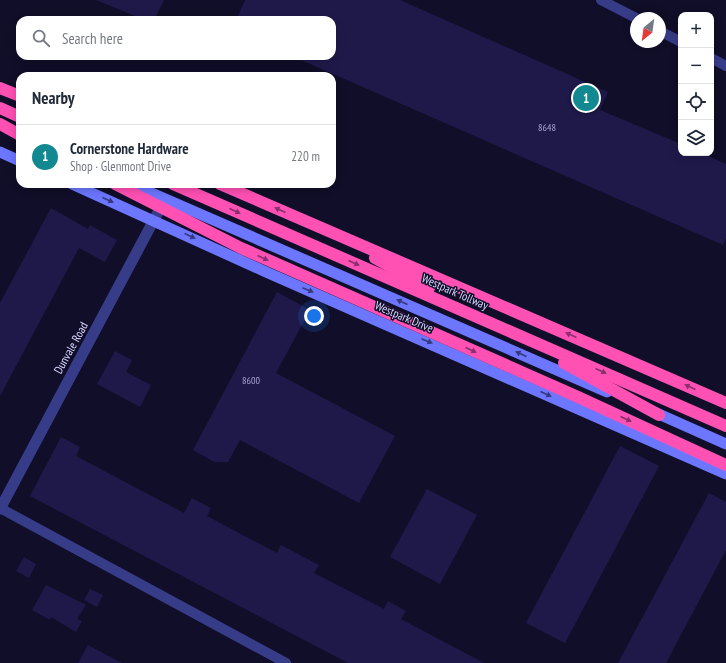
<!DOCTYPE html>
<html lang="en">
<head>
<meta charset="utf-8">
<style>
	:root { --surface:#fff; --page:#f2f2f3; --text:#1f2937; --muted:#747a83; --line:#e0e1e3; --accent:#128991 }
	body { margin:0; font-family:"PT Sans Narrow",sans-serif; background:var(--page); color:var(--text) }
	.controls { position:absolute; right:12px; top:12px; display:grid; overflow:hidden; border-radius:8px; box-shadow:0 2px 10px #0003 }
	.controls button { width:36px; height:36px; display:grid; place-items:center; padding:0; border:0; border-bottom:1px solid var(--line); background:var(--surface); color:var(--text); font:20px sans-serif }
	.compass { position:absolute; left:630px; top:12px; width:36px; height:36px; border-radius:50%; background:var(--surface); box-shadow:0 2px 10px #0003; rotate:209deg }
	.you { position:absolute; left:314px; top:316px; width:14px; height:14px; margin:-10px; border:3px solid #fff; border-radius:50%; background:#1a73e8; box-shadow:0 0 0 6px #1a73e833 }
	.badge { display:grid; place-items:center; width:26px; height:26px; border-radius:50%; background:var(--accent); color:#fff; font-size:13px; font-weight:700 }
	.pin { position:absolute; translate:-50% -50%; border:2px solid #fff; box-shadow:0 1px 4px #0006 }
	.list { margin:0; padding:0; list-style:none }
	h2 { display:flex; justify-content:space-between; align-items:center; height:52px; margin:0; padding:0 16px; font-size:17px }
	h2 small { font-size:13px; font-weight:400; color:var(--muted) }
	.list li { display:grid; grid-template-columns:26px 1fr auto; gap:12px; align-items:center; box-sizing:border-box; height:64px; padding:0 16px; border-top:1px solid var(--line) }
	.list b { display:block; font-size:15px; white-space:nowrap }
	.list p { margin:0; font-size:13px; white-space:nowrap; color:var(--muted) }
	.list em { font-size:13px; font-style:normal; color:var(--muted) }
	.icon { flex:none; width:22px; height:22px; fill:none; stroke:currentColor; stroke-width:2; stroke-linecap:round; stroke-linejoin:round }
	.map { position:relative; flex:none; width:726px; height:663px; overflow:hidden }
	.search { position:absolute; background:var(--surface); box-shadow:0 2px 10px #0003; left:16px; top:16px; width:320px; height:44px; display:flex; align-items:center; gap:10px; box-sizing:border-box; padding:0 14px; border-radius:12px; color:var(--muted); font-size:15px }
	.panel { position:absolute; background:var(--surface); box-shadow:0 2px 10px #0003; left:16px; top:72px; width:320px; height:116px; border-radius:12px }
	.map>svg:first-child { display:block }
	.building { fill:#1f194a }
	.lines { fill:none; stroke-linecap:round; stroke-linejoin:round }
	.minor { stroke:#373c89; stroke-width:10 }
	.tertiary { stroke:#373c89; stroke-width:11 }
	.secondary { stroke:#6c76ff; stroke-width:11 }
	.motorway { stroke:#ff50b4; stroke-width:12 }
	.oneway { fill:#35387e }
	.oneway2 { fill:#882f6e }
	.labels { text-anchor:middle; stroke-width:3; stroke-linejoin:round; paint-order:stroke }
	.number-label { font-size:10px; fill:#a8a6d2 }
	.street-label { font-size:12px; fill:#d6d5ff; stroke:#100e28 }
</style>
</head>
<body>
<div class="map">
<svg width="726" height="663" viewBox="0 0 726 663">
	<rect width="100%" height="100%" fill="#100e28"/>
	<!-- building -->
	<g class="building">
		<polygon points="96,0 164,0 154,20 145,20"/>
		<polygon points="245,0 400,0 608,92 600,110 681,144 681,153 701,153 726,164 726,238 723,245 292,56 332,56 332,20 236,20"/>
		<polygon points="51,208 88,229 90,225 117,240 105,262 79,248 0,396 0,303"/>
		<polygon points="277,292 310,310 276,373 395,436 359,503 240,440 228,462 214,462 193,450"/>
		<polygon points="115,351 132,360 126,372 151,385 140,407 97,384"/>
		<polygon points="61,437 80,447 76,456 184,513 192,498 211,508 207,516 277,553 281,545 319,565 314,573 384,609 388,601 406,611 401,619 484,663 348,663 30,496"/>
		<polygon points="620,446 659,466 565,643 526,623"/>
		<polygon points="427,489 477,515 440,584 390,557"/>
		<polygon points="709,493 726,502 726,550 666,663 618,663"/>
		<polygon points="24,557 36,564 29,578 16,571"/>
		<polygon points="46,585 86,605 77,619 82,621 76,632 51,617 50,620 32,610"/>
		<polygon points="90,589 103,595 97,607 84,600"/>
		<polygon points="88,645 122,663 78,663"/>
	</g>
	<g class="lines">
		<!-- minor -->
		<g class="minor">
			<polyline points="601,0 636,18"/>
			<polyline points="660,31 681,42"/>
			<polyline points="711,58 726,66"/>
			<polyline points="0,508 286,663"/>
		</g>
		<!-- tertiary -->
		<polyline class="tertiary" points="0,509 164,201"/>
		<!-- secondary -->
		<g class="secondary">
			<polyline points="0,152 20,161"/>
			<polyline points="72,184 266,272 726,474"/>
			<polyline points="131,184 607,392"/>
			<polyline points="652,411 726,444"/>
		</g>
		<!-- motorway -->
		<g class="motorway">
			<polyline points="0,88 20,96"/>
			<polyline points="0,108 20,117"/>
			<polyline points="0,124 20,135"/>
			<polyline points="115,184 241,248 578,397 726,465"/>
			<polyline points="173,184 726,426"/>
			<polyline points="220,184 726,403"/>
			<polyline points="375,258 429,288"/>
			<polyline points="564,363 659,415"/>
		</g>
	</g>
	<!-- one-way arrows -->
	<defs><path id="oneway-solid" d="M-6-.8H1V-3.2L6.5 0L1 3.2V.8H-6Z"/></defs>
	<g class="oneway">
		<use href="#oneway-solid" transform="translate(108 200) rotate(24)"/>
		<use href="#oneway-solid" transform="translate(190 236) rotate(25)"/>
		<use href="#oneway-solid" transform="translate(308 290) rotate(23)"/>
		<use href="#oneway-solid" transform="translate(402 302) rotate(-156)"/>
		<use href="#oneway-solid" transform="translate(427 341) rotate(23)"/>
		<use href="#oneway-solid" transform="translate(521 354) rotate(-156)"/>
		<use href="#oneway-solid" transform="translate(546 394) rotate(24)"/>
	</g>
	<g class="oneway2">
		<use href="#oneway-solid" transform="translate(280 210) rotate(-156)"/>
		<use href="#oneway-solid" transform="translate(235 211) rotate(24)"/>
		<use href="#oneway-solid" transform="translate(263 258) rotate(24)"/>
		<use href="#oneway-solid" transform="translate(354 263) rotate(24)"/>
		<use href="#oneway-solid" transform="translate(571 335) rotate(-156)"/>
		<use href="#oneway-solid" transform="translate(471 350) rotate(24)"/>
		<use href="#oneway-solid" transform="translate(601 371) rotate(24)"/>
		<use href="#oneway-solid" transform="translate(690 387) rotate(-156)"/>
		<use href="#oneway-solid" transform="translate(626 419) rotate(24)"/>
	</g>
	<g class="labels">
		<!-- number labels -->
		<g class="number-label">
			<text x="547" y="131">8648</text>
			<text x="251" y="384">8600</text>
		</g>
		<!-- street labels -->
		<g class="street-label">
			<text transform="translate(455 292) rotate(24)" y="4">Westpark Tollway</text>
			<text transform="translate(404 317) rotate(23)" y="4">Westpark Drive</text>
			<text transform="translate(71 348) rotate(-61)" y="4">Dunvale Road</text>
		</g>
	</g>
</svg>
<div class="controls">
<button>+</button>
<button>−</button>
<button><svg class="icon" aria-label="locate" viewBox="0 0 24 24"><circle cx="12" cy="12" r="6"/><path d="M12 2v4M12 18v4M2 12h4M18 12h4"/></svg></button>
<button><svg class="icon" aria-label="layers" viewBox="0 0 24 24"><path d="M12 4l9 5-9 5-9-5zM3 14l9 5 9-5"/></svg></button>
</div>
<svg class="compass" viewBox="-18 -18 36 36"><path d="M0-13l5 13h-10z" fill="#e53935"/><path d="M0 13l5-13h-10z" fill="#747a83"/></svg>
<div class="you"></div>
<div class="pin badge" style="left:586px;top:98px">1</div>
<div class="search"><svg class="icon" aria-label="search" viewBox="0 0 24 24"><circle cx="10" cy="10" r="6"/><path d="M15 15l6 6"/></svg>Search here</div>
<section class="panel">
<h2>Nearby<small></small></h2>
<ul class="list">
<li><span class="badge">1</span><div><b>Cornerstone Hardware</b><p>Shop · Glenmont Drive</p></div><em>220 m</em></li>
</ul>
</section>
</div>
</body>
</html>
